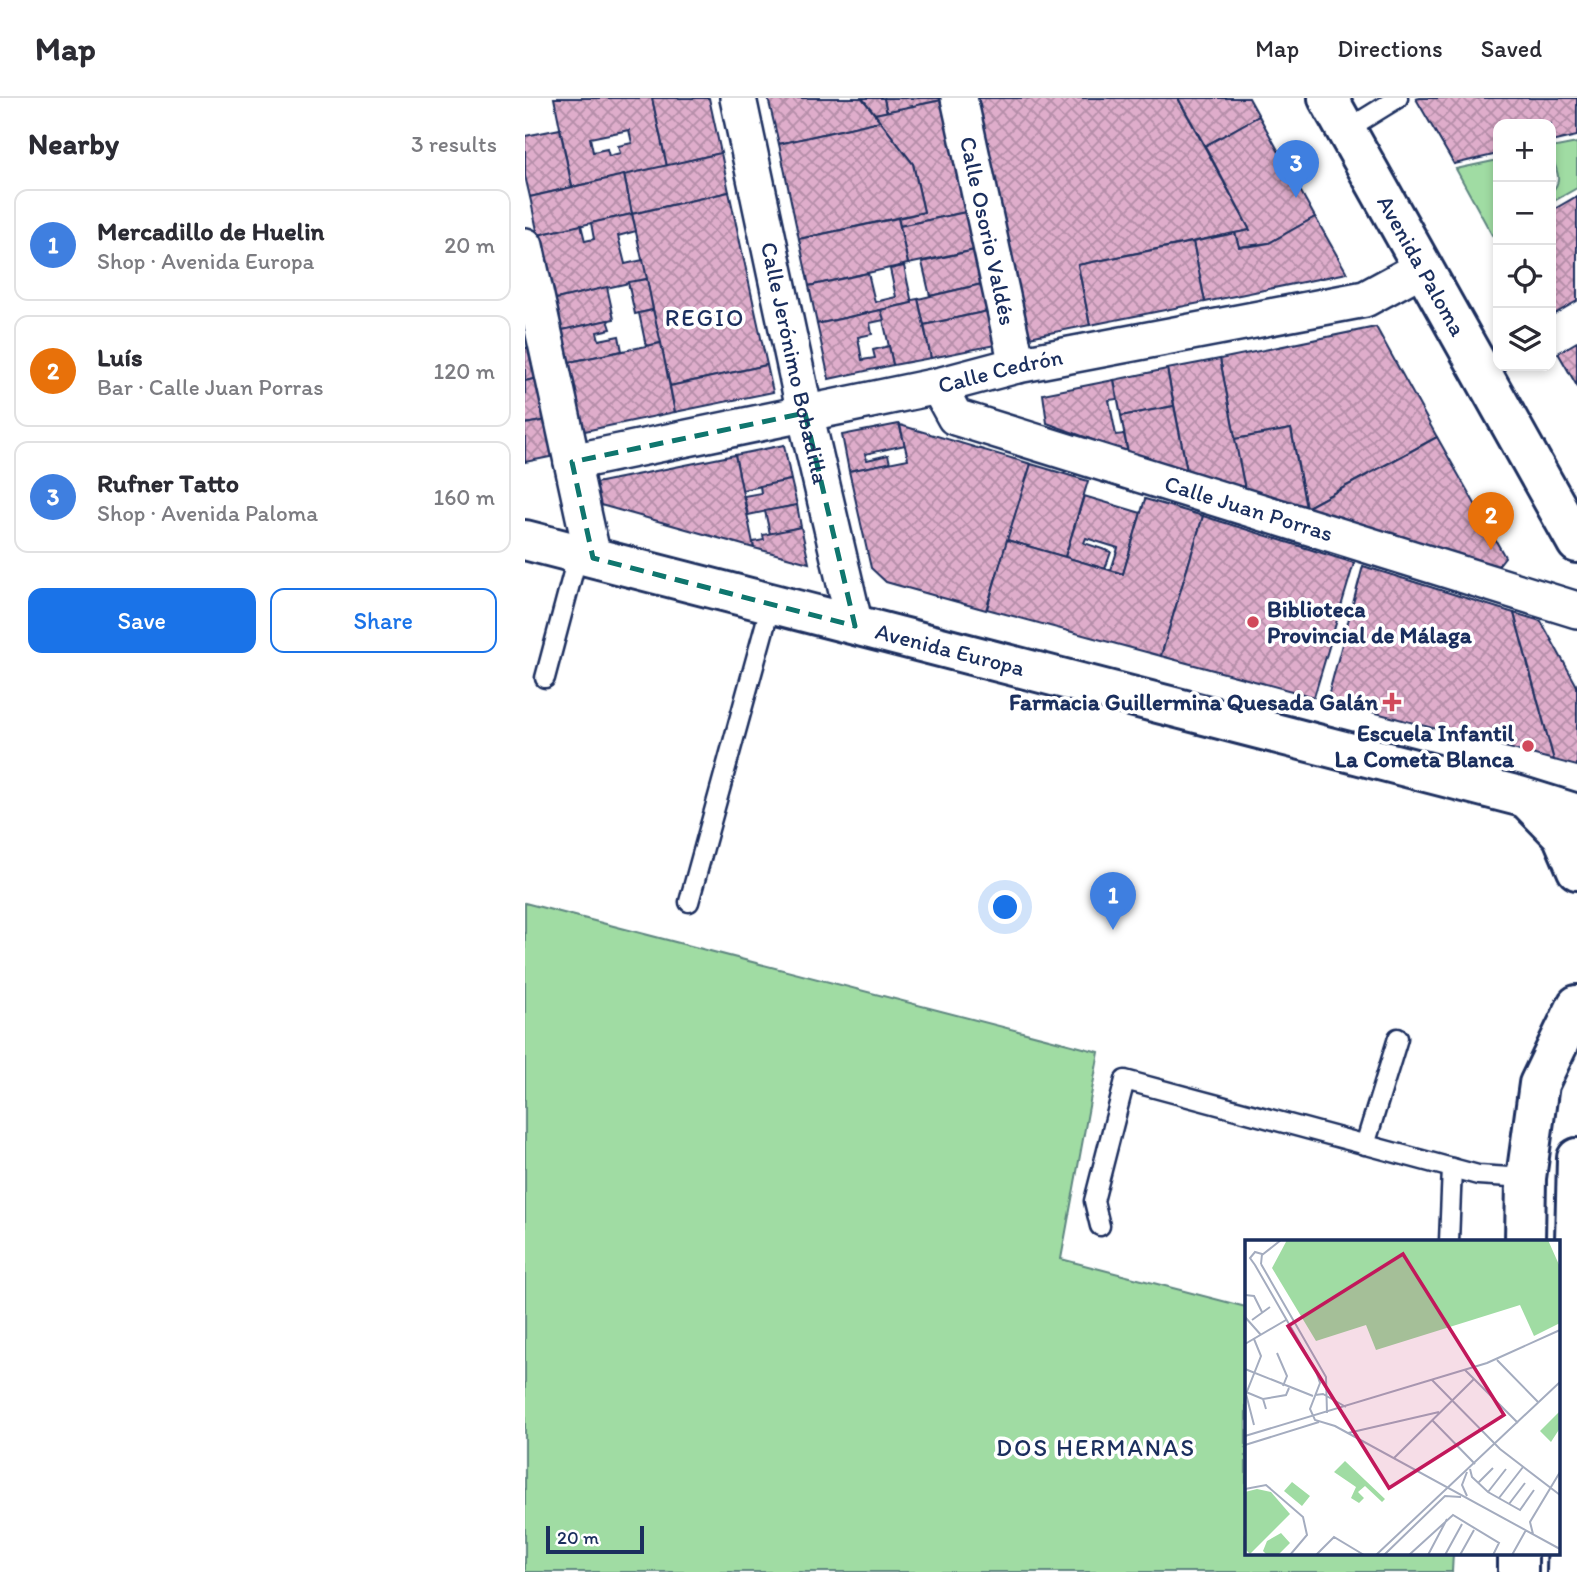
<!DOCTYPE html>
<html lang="en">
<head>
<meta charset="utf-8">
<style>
	:root { --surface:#fff; --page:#f2f2f3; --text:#2b2b33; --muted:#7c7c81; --line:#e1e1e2; --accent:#1a73e8 }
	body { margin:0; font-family:Itim,sans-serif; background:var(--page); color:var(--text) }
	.controls { position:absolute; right:21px; top:21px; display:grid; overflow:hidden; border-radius:14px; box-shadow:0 4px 10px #0003 }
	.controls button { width:63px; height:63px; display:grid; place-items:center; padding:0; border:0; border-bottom:2px solid var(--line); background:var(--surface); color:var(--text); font:35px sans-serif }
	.scale { position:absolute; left:21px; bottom:18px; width:98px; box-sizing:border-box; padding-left:7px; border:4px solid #1b2f5e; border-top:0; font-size:19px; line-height:24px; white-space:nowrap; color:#1b2f5e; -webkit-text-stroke:5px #fff; paint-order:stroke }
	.you { position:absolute; left:481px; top:810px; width:24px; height:24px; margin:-18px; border:5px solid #fff; border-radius:50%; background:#1a73e8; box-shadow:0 0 0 10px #1a73e833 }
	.badge { display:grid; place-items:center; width:46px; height:46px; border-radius:50%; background:var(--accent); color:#fff; font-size:23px; font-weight:700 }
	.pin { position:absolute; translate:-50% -58px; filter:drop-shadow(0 2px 4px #0008) }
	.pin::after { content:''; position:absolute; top:37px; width:24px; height:21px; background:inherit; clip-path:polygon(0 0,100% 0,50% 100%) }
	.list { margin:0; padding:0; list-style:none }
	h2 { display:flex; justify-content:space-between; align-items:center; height:91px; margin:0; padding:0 28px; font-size:30px }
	h2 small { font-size:23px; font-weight:400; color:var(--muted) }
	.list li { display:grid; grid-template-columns:46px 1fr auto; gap:21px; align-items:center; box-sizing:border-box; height:112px; margin:0 14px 14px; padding:0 14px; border:2px solid var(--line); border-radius:14px }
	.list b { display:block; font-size:26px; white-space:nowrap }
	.list p { margin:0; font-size:23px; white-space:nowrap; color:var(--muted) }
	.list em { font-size:23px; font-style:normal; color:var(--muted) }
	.actions { display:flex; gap:14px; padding:21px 28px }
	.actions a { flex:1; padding:16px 0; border:2px solid var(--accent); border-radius:14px; text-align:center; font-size:24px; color:var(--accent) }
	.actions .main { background:var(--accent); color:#fff }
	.icon { flex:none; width:38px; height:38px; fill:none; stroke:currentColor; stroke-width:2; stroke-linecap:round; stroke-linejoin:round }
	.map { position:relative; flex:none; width:1052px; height:1474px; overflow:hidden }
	header { display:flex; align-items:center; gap:42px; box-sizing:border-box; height:98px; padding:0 35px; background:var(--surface); border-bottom:2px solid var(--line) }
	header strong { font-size:33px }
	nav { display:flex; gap:38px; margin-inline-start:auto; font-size:24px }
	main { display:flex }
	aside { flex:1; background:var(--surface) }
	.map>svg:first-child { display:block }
	.green { fill:#a0dca3; stroke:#5e8680; stroke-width:2 }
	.building { fill:url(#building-cross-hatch); stroke:#1b2f5e; stroke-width:2; fill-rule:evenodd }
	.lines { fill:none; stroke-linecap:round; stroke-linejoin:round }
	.service-casing { stroke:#1b2f5e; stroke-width:23 }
	.minor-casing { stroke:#1b2f5e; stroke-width:40 }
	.secondary-casing { stroke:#1b2f5e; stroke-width:44 }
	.service { stroke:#fff; stroke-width:18 }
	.minor { stroke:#fff; stroke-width:35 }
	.secondary { stroke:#fff; stroke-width:38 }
	.marked { fill:none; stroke:#0f766e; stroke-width:5; stroke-dasharray:14 9; stroke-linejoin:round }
	.poi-dot { fill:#d1495b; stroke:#fff; stroke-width:2.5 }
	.labels { text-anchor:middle; stroke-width:7; stroke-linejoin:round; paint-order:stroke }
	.street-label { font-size:23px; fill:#1b2f5e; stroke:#fff }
	.poi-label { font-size:23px; font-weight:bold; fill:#1b2f5e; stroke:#fff; text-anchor:end }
	.neighbourhood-label { font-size:24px; letter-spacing:2px; fill:#1b2f5e; stroke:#fff }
	.inset-road { fill:none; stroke:#a4acbf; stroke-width:2 }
	.view { fill:#c2185b; fill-opacity:0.15; stroke:#c2185b; stroke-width:3.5 }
	.inset-edge { fill:none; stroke:#1b2f5e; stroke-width:3.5 }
</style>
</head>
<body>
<header>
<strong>Map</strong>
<nav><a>Map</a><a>Directions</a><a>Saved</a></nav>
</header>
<main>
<aside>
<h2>Nearby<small>3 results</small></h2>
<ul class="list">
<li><span class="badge" style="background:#3f7fe0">1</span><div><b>Mercadillo de Huelin</b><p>Shop · Avenida Europa</p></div><em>20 m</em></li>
<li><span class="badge" style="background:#e8710a">2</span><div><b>Luís</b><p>Bar · Calle Juan Porras</p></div><em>120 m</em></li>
<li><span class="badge" style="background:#3f7fe0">3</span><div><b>Rufner Tatto</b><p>Shop · Avenida Paloma</p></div><em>160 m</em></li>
</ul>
<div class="actions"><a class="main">Save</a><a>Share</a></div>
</aside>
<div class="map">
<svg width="1052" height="1474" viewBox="0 0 1052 1474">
	<defs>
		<pattern id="building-cross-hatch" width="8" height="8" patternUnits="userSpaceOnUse" patternTransform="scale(1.75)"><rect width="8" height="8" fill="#dfadcb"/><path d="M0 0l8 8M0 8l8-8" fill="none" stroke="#b48da8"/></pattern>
	</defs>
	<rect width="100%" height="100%" fill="#fff"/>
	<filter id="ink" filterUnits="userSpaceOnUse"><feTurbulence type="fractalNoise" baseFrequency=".0143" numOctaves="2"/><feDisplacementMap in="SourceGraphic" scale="14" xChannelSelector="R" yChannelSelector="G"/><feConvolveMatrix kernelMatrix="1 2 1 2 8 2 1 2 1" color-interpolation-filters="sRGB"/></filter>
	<g filter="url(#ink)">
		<!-- green -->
		<g class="green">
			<path d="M 1052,45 L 1052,90 L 1029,103 L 1026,94 C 1042,80 1026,67 1026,50 Z"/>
			<polygon points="973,62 973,134 967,137 931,71"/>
			<polygon points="0,805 574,954 536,1161 721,1209 721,1455 928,1455 927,1474 0,1474"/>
		</g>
		<!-- building -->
		<g class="building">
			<path d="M 29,0 L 127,0 L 142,68 L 47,89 ZM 104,32 L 107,45 L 93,48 L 95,55 L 84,58 L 82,51 L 68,54 L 65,40 Z"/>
			<polygon points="127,0 184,0 196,55 142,68"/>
			<polygon points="243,0 337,0 355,23 254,46"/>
			<polygon points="337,0 359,0 362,14 350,16"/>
			<polygon points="359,0 416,0 417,2 362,14"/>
			<polygon points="452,0 653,0 725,132 553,167 565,227 504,239"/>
			<polygon points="653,0 724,0 734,18 680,48"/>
			<polygon points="895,0 1052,0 1052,38 1026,44 1026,26 973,26 973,56 929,66 891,1"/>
			<polygon points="417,2 441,114 375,128 373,120 399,114 388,66 350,16"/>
			<polygon points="734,18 790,119 744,145 714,149 710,135 725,132 680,48"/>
			<polygon points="355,23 388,66 399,114 274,141 254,46"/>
			<polygon points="35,31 47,89 5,99 0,78 0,38"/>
			<polygon points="196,55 204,94 107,116 99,77"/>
			<polygon points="99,77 107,116 13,137 5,99"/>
			<polygon points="204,94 242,267 145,288 107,116"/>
			<polygon points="1052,98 1052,203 1026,218 1026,113"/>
			<polygon points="441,114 450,152 383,166 375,128"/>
			<polygon points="107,116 111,133 93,138 100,166 118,162 122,181 27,202 13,137 56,127 60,143 69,141 66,125"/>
			<polygon points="790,119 822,175 680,204 668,144 710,135 714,149 727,148 744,145"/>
			<polygon points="373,120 383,166 284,188 274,141"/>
			<polygon points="668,144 680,204 565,227 553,167"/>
			<polygon points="450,152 457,186 405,198 397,164"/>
			<polygon points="379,168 387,205 292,226 284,188 343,175 350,204 371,199 365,171"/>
			<polygon points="122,181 128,212 110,216 103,184"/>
			<polygon points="457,186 463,213 399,227 393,201"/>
			<polygon points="82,189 89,221 33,233 27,202"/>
			<polygon points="393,201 406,260 368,267 356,212 387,205 387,202"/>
			<polygon points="128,212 136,245 121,248 114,215"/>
			<polygon points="356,212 359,222 345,225 347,236 333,239 337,262 350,260 348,252 364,248 368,267 304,281 292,226"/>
			<polygon points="463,213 470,247 406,260 399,227"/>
			<polygon points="83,222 86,231 72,234 74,242 94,238 97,253 40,265 33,233"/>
			<polygon points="851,229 912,339 781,410 766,331 710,341 695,261"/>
			<polygon points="1052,244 1052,288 1033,255"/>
			<polygon points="136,245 150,314 55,334 40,265"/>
			<polygon points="6,249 13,280 0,283 0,250"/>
			<polygon points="695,261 720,391 662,373 642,271"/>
			<polygon points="242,267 248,294 150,314 145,288"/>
			<polygon points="642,271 649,308 596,318 589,282"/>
			<polygon points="13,280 22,322 0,326 0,283"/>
			<polygon points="589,282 592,301 584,302 591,337 599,336 603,355 522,325 518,296"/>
			<polygon points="649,308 662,373 603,355 596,318"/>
			<polygon points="22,322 30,358 0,364 0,326"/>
			<polygon points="374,326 380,347 340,356 342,362 363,357 365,365 324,373 317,337"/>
			<polygon points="375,327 506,366 461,512 361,484 346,470 324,373 383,361"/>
			<polygon points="766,331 781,410 720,391 710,341"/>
			<polygon points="912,339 980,459 972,469 781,410"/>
			<polygon points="259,347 266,382 217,392 210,357"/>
			<polygon points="210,357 229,450 65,404 68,386 71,385"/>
			<polygon points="506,366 563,383 540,459 482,442"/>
			<polygon points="266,382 272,407 223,417 219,398 236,395 235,388"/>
			<polygon points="559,398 616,415 598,476 586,472 593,450 561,440 559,445 586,454 580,471 540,459"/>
			<polygon points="620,401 678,418 636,558 462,511 482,442 598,476"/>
			<polygon points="272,407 276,429 245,436 240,413"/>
			<polygon points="678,418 829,465 789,599 636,558"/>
			<polygon points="276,429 284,465 229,450 228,444 239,442 238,437"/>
			<polygon points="838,468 989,515 1029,662 802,602"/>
			<polygon points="989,515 1016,523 1052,588 1052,668 1029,662"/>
		</g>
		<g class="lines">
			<defs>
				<g id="service">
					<polyline points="821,32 873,0"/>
					<polyline points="20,580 53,456"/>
					<polyline points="164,804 246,506"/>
					<polyline points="840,1047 873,940"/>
					<polyline points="575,1128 569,1103 600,982 953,1077 1001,1080"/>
					<polyline points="924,1143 927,1070"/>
				</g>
				<g id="minor">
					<path id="s1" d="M 213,0 L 280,315 L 330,528"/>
					<path id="s2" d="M 434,0 L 492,267"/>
					<polyline points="0,148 68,460"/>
					<path id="s3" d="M 413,288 L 430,319 L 1052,512"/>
					<path id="s4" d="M 47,364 L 413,288 L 492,267 L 840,201 L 897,170"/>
				</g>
				<g id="secondary">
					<path id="s5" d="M 803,0 L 1052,445"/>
					<path id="s6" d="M 0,442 L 994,698 L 1052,716"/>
					<polyline points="1002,701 1037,737 1052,772"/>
					<polyline points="1000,1143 1001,1080 1014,986 1052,907"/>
					<polyline points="993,1474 993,1455"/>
					<polyline points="1042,1474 1052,1060"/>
				</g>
			</defs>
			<!-- service casing -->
			<use href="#service" class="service-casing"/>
			<!-- minor casing -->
			<use href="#minor" class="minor-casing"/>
			<!-- secondary casing -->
			<use href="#secondary" class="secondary-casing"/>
			<!-- service -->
			<use href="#service" class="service"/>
			<!-- minor -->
			<use href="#minor" class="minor"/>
			<!-- secondary -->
			<use href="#secondary" class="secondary"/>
		</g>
	</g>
	<!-- marked area -->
	<path class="marked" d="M 280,315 L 330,528 L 68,460 L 47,364 Z"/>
	<!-- markers -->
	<g class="poi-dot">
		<circle cx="728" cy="524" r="7"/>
		<path d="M863.5 593.5h7v7h7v7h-7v7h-7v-7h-7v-7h7z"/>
		<circle cx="1003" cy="648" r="7"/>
	</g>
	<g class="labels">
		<!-- street labels -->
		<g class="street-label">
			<text dy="8" stroke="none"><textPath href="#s2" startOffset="136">Calle Osorio Valdés</textPath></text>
			<text dy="8" stroke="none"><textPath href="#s5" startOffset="192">Avenida Paloma</textPath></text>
			<text dy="8" stroke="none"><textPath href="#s1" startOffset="271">Calle Jerónimo Bobadilla</textPath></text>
			<text dy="8" stroke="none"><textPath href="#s4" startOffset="438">Calle Cedrón</textPath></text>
			<text dy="8" stroke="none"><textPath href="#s3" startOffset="343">Calle Juan Porras</textPath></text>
			<text dy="8" stroke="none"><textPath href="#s6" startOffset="439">Avenida Europa</textPath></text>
		</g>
		<!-- poi labels -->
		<g class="poi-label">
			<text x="742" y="519" text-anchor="start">Biblioteca<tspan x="742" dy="26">Provincial de Málaga</tspan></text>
			<text x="853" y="612">Farmacia Guillermina Quesada Galán</text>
			<text x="989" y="643">Escuela Infantil<tspan x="989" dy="26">La Cometa Blanca</tspan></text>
		</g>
		<!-- neighbourhood labels -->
		<g class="neighbourhood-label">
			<text x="180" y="228">REGIO</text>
			<text x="571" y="1358">DOS HERMANAS</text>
		</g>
	</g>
	<!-- overview -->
	<g transform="translate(720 1142)">
		<rect width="315" height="315" fill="#fff"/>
		<path d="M 42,0 L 303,0 L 315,27 L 315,83 L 289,96 L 275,65 L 131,110 L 121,85 L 71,101 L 27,28 ZM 315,171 L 315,188 L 306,202 L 295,191 ZM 100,221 L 140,259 L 137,262 L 120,246 L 113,252 L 119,258 L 114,263 L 106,258 L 111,247 L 89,232 ZM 47,242 L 65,256 L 57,266 L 39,251 ZM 36,293 L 45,303 L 33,315 L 22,315 L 18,311 L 22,301 Z" fill="#a0dca3"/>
		<path d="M 12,249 L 26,252 L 45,274 L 5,314 L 0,309 L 0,252 Z" fill="#a0dca3"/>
		<path class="inset-road" d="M 17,15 L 36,0M 16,24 L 81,137 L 82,173M 10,25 L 71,131 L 75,143 L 65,169 L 70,180 L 90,186 L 315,309M 10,25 L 5,18 L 10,12 L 17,14 L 16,24M 0,55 L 9,56 L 17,72M 0,77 L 16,95M 7,80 L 25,67M 9,99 L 16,116 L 1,154 L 9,185M 0,104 L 41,80M 32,113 L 42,136 L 38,146M 252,120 L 294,163M 0,129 L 68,156M 220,130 L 273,183M 187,140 L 255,209 L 315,255M 1,152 L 18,159 L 21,169M 70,155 L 78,154 L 101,167M 18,159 L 41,155 L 44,148M 187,180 L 230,224M 103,193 L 194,172M 0,196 L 242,123 L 315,90M 0,205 L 74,182M 149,218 L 229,139M 225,229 L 227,237 L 243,252 L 275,270 L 289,250M 222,232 L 217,245 L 222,256M 233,243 L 248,228M 0,249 L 21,245 L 58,277 L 62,295 L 45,315M 243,252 L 261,229M 254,258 L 278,227M 264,264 L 280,243M 288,294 L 285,282 L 315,232M 71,315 L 89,297 L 119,315M 131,315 L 315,142M 139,315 L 200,256 L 216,257M 164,315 L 208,275 L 254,303 L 248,315M 183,315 L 202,279M 200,315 L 217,284M 215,315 L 229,290M 267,315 L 281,290"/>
		<path class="view" d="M 158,14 L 259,175 L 144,248 L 43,86 Z"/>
		<rect width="315" height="315" class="inset-edge"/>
	</g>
</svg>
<div class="controls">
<button>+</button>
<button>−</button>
<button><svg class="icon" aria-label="locate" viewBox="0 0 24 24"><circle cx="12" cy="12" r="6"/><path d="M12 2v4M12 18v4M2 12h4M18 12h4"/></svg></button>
<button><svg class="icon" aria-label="layers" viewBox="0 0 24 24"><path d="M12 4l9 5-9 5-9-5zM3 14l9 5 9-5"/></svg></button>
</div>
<div class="scale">20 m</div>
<div class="you"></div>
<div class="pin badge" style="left:588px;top:832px;background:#3f7fe0">1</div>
<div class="pin badge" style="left:966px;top:452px;background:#e8710a">2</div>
<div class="pin badge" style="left:771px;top:100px;background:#3f7fe0">3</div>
</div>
</main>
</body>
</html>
